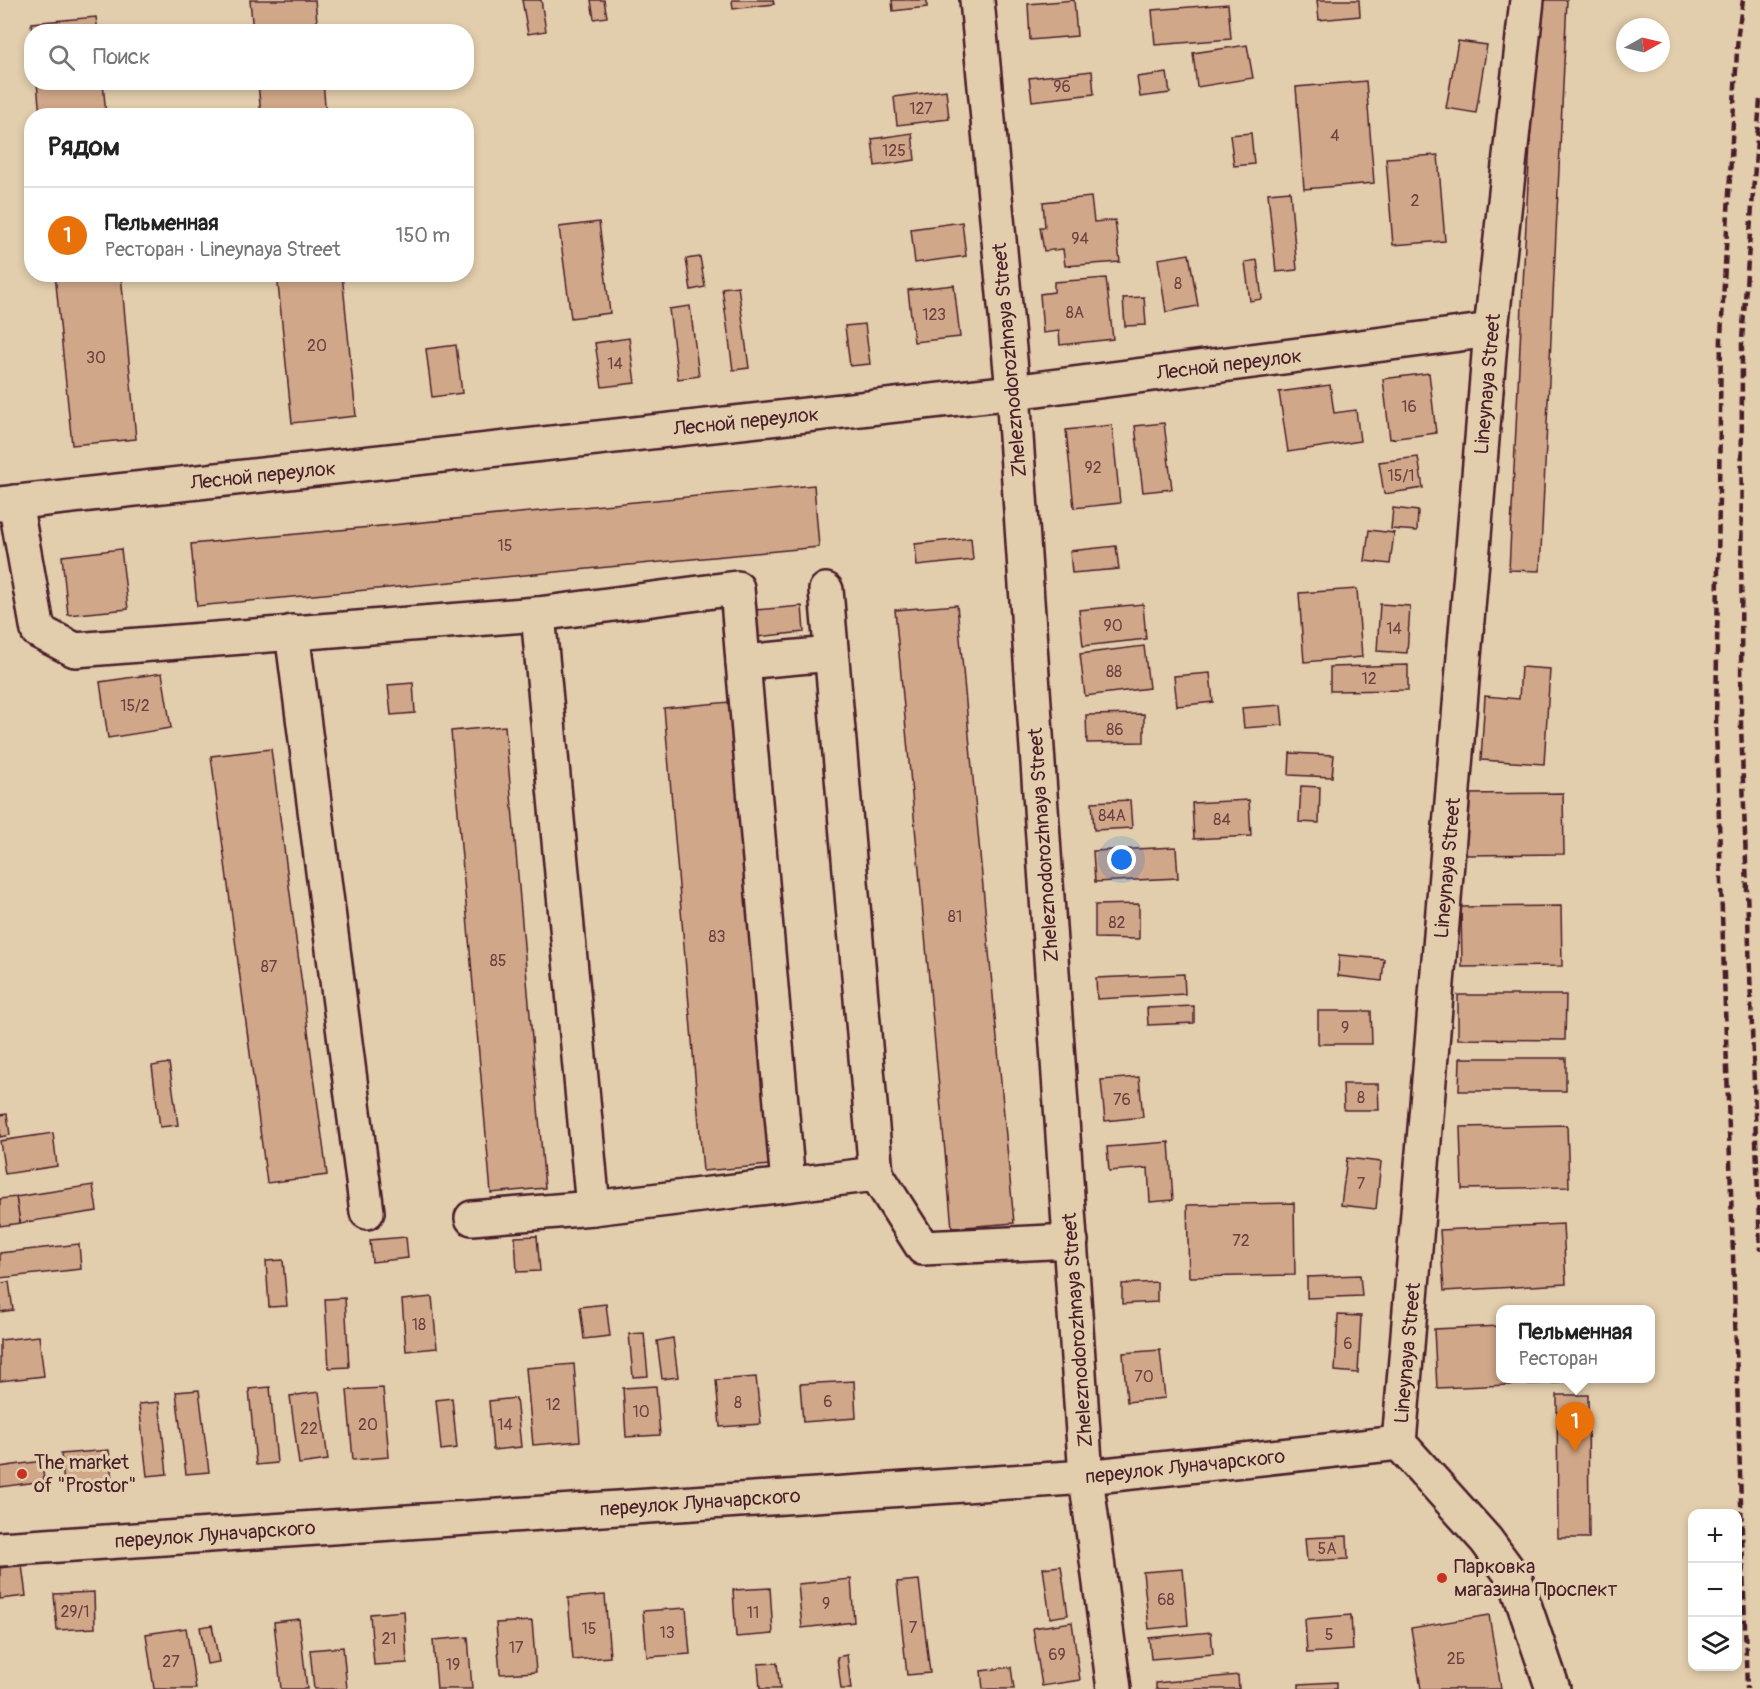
<!DOCTYPE html>
<html lang="ru">
<head>
<meta charset="utf-8">
<style>
	:root { --surface:#fff; --page:#f2f2f2; --text:#222; --muted:#767676; --line:#e0e0e0; --accent:#0b8043 }
	body { margin:0; font-family:Pangolin,sans-serif; background:var(--page); color:var(--text) }
	.controls { position:absolute; right:18px; bottom:18px; display:grid; overflow:hidden; border-radius:12px; box-shadow:0 3px 9px #0003 }
	.controls button { width:54px; height:54px; display:grid; place-items:center; padding:0; border:0; border-bottom:2px solid var(--line); background:var(--surface); color:var(--text); font:30px sans-serif }
	.compass { position:absolute; left:1616px; top:18px; width:54px; height:54px; border-radius:50%; background:var(--surface); box-shadow:0 3px 9px #0003; rotate:82deg }
	.you { position:absolute; left:1122px; top:860px; width:21px; height:21px; margin:-15px; border:4px solid #fff; border-radius:50%; background:#1a73e8; box-shadow:0 0 0 9px #1a73e833 }
	.badge { display:grid; place-items:center; width:39px; height:39px; border-radius:50%; background:var(--accent); color:#fff; font-size:20px; font-weight:700 }
	.pin { position:absolute; translate:-50% -50px; filter:drop-shadow(0 2px 3px #0008) }
	.pin::after { content:''; position:absolute; top:32px; width:21px; height:18px; background:inherit; clip-path:polygon(0 0,100% 0,50% 100%) }
	.popup { position:absolute; left:1496px; top:1305px; width:159px; height:78px; box-sizing:border-box; display:grid; place-content:center; border-radius:12px; background:var(--surface); filter:drop-shadow(0 2px 4px #0005); font-size:20px; white-space:nowrap; color:var(--muted) }
	.popup b { font-size:22px; color:var(--text) }
	.popup::after { content:''; position:absolute; left:50%; top:100%; margin-left:-12px; border:12px solid transparent; border-top-color:var(--surface) }
	.list { margin:0; padding:0; list-style:none }
	h2 { display:flex; justify-content:space-between; align-items:center; height:78px; margin:0; padding:0 24px; font-size:26px }
	h2 small { font-size:20px; font-weight:400; color:var(--muted) }
	.list li { display:grid; grid-template-columns:39px 1fr auto; gap:18px; align-items:center; box-sizing:border-box; height:96px; padding:0 24px; border-top:2px solid var(--line) }
	.list b { display:block; font-size:22px; white-space:nowrap }
	.list p { margin:0; font-size:20px; white-space:nowrap; color:var(--muted) }
	.list em { font-size:20px; font-style:normal; color:var(--muted) }
	.icon { flex:none; width:33px; height:33px; fill:none; stroke:currentColor; stroke-width:2; stroke-linecap:round; stroke-linejoin:round }
	.map { position:relative; flex:none; width:1760px; height:1689px; overflow:hidden }
	.search { position:absolute; background:var(--surface); box-shadow:0 3px 9px #0003; left:24px; top:24px; width:450px; height:66px; display:flex; align-items:center; gap:15px; box-sizing:border-box; padding:0 21px; border-radius:24px; color:var(--muted); font-size:22px }
	.panel { position:absolute; background:var(--surface); box-shadow:0 3px 9px #0003; left:24px; top:108px; width:450px; height:174px; border-radius:24px }
	.map>svg:first-child { display:block }
	.building { fill:#d0a788; stroke:#4a1f2b; stroke-width:1.5 }
	.lines { fill:none; stroke-linecap:round; stroke-linejoin:round }
	.minor-casing { stroke:#4a1f2b; stroke-width:38 }
	.minor { stroke:#e2cdac; stroke-width:33 }
	.rail { stroke:#4a1f2b; stroke-width:4.5; stroke-dasharray:9 4.5; stroke-linecap:butt }
	.poi-dot { fill:#c8321e; stroke:#e2cdac; stroke-width:2 }
	.labels { text-anchor:middle; stroke-width:6; stroke-linejoin:round; paint-order:stroke }
	.number-label { font-size:16px; fill:#6c4142 }
	.street-label { font-size:20px; fill:#4a1f2b; stroke:#e2cdac }
	.poi-label { font-size:20px; fill:#4a1f2b; stroke:#e2cdac; text-anchor:start }
</style>
</head>
<body>
<div class="map">
<svg width="1760" height="1689" viewBox="0 0 1760 1689">
	<rect width="100%" height="100%" fill="#e2cdac"/>
	<filter id="ink" filterUnits="userSpaceOnUse"><feTurbulence type="fractalNoise" baseFrequency=".0167" numOctaves="2"/><feDisplacementMap in="SourceGraphic" scale="12" xChannelSelector="R" yChannelSelector="G"/><feConvolveMatrix kernelMatrix="1 2 1 2 8 2 1 2 1" color-interpolation-filters="sRGB"/></filter>
	<g filter="url(#ink)">
		<!-- building -->
		<g class="building">
			<polygon points="250,0 315,0 318,32 253,32"/>
			<polygon points="522,0 541,0 546,31 528,34"/>
			<polygon points="591,0 604,0 607,17 594,19"/>
			<polygon points="732,0 773,0 774,4 733,9"/>
			<polygon points="892,0 927,0 927,7 893,11"/>
			<polygon points="1074,0 1077,36 1030,40 1028,4"/>
			<polygon points="1317,0 1359,0 1360,16 1319,20"/>
			<polygon points="1537,0 1567,0 1540,571 1509,570"/>
			<polygon points="1228,4 1231,39 1155,45 1152,10"/>
			<polygon points="96,17 98,32 32,32 31,23"/>
			<polygon points="1458,41 1487,45 1476,113 1446,108"/>
			<polygon points="1247,45 1253,78 1197,87 1193,53"/>
			<polygon points="1092,71 1094,94 1032,101 1029,78"/>
			<polygon points="1167,73 1170,93 1140,97 1137,77"/>
			<polygon points="1366,81 1374,183 1304,189 1296,87"/>
			<polygon points="37,82 103,82 106,116 40,116"/>
			<polygon points="258,82 323,82 326,116 261,116"/>
			<polygon points="946,90 949,119 897,125 894,97"/>
			<polygon points="912,133 915,160 875,166 872,139"/>
			<polygon points="1251,133 1254,164 1234,166 1230,135"/>
			<polygon points="1438,155 1445,241 1393,245 1386,158"/>
			<polygon points="1290,191 1297,270 1276,272 1268,193"/>
			<polygon points="1091,197 1094,222 1115,220 1120,262 1065,266 1063,249 1044,251 1040,227 1045,227 1043,202"/>
			<polygon points="599,222 610,313 571,318 559,227"/>
			<polygon points="962,222 966,256 915,263 911,229"/>
			<polygon points="1189,254 1198,306 1166,312 1158,259"/>
			<polygon points="700,257 705,287 691,290 686,259"/>
			<polygon points="1257,260 1262,299 1250,301 1245,262"/>
			<polygon points="55,274 121,274 136,439 72,445"/>
			<polygon points="277,274 342,274 356,416 292,423"/>
			<polygon points="1106,278 1113,339 1060,345 1059,331 1043,333 1040,294 1054,292 1054,282"/>
			<polygon points="954,285 960,337 914,342 908,290"/>
			<polygon points="738,286 749,368 733,370 722,288"/>
			<polygon points="1144,297 1146,325 1125,326 1123,298"/>
			<polygon points="690,306 699,376 678,379 669,309"/>
			<polygon points="865,324 870,364 850,366 845,326"/>
			<polygon points="629,338 635,383 602,387 595,343"/>
			<polygon points="456,345 462,393 432,397 426,349"/>
			<polygon points="1429,373 1436,433 1390,439 1383,379"/>
			<polygon points="1330,385 1334,413 1356,410 1360,441 1288,452 1279,392"/>
			<polygon points="1164,423 1172,489 1143,492 1135,426"/>
			<polygon points="1112,425 1120,503 1074,508 1066,430"/>
			<polygon points="1418,457 1423,488 1384,494 1379,462"/>
			<polygon points="814,485 819,547 197,606 191,544"/>
			<polygon points="1393,508 1418,511 1417,531 1391,529"/>
			<polygon points="1369,530 1394,533 1390,564 1365,561"/>
			<polygon points="971,538 973,560 917,566 915,544"/>
			<polygon points="1116,546 1119,569 1072,573 1070,551"/>
			<polygon points="121,549 128,609 68,615 62,556"/>
			<polygon points="1357,589 1362,657 1304,662 1299,593"/>
			<polygon points="1143,604 1146,639 1083,646 1079,610"/>
			<polygon points="1380,604 1410,606 1407,653 1377,651"/>
			<polygon points="957,605 1014,1223 952,1228 895,610"/>
			<polygon points="802,606 804,632 757,637 755,610"/>
			<polygon points="1144,646 1149,688 1085,696 1080,654"/>
			<polygon points="1408,665 1408,690 1330,691 1330,667"/>
			<polygon points="1521,667 1550,669 1544,764 1481,760 1485,696 1519,699"/>
			<polygon points="162,673 171,728 108,738 100,682"/>
			<polygon points="1210,673 1213,702 1177,706 1174,676"/>
			<polygon points="413,683 415,713 391,715 388,685"/>
			<polygon points="730,702 770,1165 703,1171 664,708"/>
			<polygon points="1281,705 1283,725 1244,728 1242,708"/>
			<polygon points="1144,714 1144,742 1087,743 1086,715"/>
			<polygon points="505,726 545,1188 491,1193 451,731"/>
			<polygon points="271,749 327,1175 267,1183 211,756"/>
			<polygon points="1290,753 1334,755 1332,777 1289,775"/>
			<polygon points="1301,786 1320,787 1319,823 1299,822"/>
			<polygon points="1563,793 1564,854 1466,855 1465,794"/>
			<polygon points="1130,800 1132,828 1094,830 1092,802"/>
			<polygon points="1249,800 1251,836 1194,839 1192,803"/>
			<polygon points="1176,847 1178,878 1095,882 1093,851"/>
			<polygon points="1139,904 1139,939 1095,938 1095,905"/>
			<polygon points="1561,906 1562,966 1462,967 1461,907"/>
			<polygon points="1339,955 1384,959 1382,981 1338,976"/>
			<polygon points="1184,974 1185,994 1097,999 1096,978"/>
			<polygon points="1458,995 1566,995 1565,1040 1458,1039"/>
			<polygon points="1194,1006 1194,1023 1148,1025 1147,1008"/>
			<polygon points="1318,1011 1371,1011 1372,1044 1318,1044"/>
			<polygon points="1460,1058 1566,1058 1566,1091 1459,1091"/>
			<polygon points="169,1063 178,1125 160,1127 152,1066"/>
			<polygon points="1139,1077 1143,1117 1105,1121 1101,1080"/>
			<polygon points="1343,1084 1378,1084 1379,1110 1344,1110"/>
			<polygon points="7,1114 10,1135 0,1137 0,1115"/>
			<polygon points="1567,1125 1569,1187 1462,1189 1460,1127"/>
			<polygon points="53,1133 57,1166 5,1174 0,1141"/>
			<polygon points="1169,1142 1173,1200 1150,1202 1148,1168 1109,1171 1107,1147"/>
			<polygon points="1347,1158 1381,1162 1376,1209 1341,1205"/>
			<polygon points="93,1185 97,1211 20,1223 16,1197"/>
			<polygon points="16,1197 20,1223 0,1226 0,1199"/>
			<polygon points="1294,1203 1295,1275 1189,1277 1187,1205"/>
			<polygon points="1563,1224 1566,1284 1444,1291 1440,1230"/>
			<polygon points="537,1236 540,1271 517,1272 515,1237"/>
			<polygon points="406,1237 408,1258 372,1262 370,1240"/>
			<polygon points="79,1244 81,1269 0,1278 0,1253"/>
			<polygon points="283,1260 287,1306 269,1307 266,1261"/>
			<polygon points="1360,1275 1362,1296 1307,1298 1307,1277"/>
			<polygon points="9,1282 13,1310 0,1312 0,1283"/>
			<polygon points="1157,1282 1157,1302 1122,1304 1122,1284"/>
			<polygon points="432,1297 437,1348 406,1351 402,1300"/>
			<polygon points="345,1298 349,1367 329,1368 325,1299"/>
			<polygon points="606,1304 610,1336 584,1339 580,1307"/>
			<polygon points="1338,1315 1361,1316 1358,1373 1335,1371"/>
			<polygon points="1500,1326 1500,1378 1560,1378 1560,1383 1437,1388 1434,1329"/>
			<polygon points="644,1333 648,1376 633,1377 629,1334"/>
			<polygon points="39,1336 44,1376 0,1381 0,1340"/>
			<polygon points="673,1338 678,1377 662,1379 657,1341"/>
			<polygon points="1160,1350 1165,1398 1127,1402 1123,1353"/>
			<polygon points="574,1364 580,1441 533,1445 526,1368"/>
			<polygon points="756,1377 761,1424 720,1427 716,1380"/>
			<polygon points="854,1381 856,1418 803,1422 800,1384"/>
			<polygon points="656,1386 660,1435 626,1437 623,1388"/>
			<polygon points="270,1387 277,1463 256,1465 249,1389"/>
			<polygon points="383,1388 389,1457 353,1460 347,1390"/>
			<polygon points="199,1390 209,1472 186,1474 176,1392"/>
			<polygon points="319,1392 328,1460 299,1464 290,1396"/>
			<polygon points="1557,1395 1588,1395 1589,1538 1558,1538"/>
			<polygon points="452,1398 457,1448 441,1450 436,1400"/>
			<polygon points="516,1398 521,1447 493,1450 489,1401"/>
			<polygon points="159,1402 167,1474 147,1476 139,1404"/>
			<polygon points="109,1450 112,1481 64,1485 61,1454"/>
			<polygon points="42,1461 44,1481 0,1487 0,1467"/>
			<polygon points="1347,1536 1348,1559 1307,1561 1305,1538"/>
			<polygon points="22,1565 26,1596 0,1599 0,1568"/>
			<polygon points="1061,1566 1068,1615 1050,1618 1043,1568"/>
			<polygon points="1183,1569 1188,1625 1149,1629 1143,1572"/>
			<polygon points="851,1579 854,1622 802,1628 798,1584"/>
			<polygon points="919,1580 930,1673 907,1675 897,1582"/>
			<polygon points="770,1588 773,1634 736,1637 733,1590"/>
			<polygon points="94,1592 95,1628 57,1630 54,1594"/>
			<polygon points="605,1595 610,1657 573,1660 568,1598"/>
			<polygon points="686,1608 690,1654 647,1657 643,1611"/>
			<polygon points="404,1611 407,1663 374,1665 370,1614"/>
			<polygon points="1351,1615 1353,1650 1307,1653 1305,1619"/>
			<polygon points="1489,1615 1501,1689 1421,1689 1411,1628"/>
			<polygon points="299,1619 307,1689 281,1689 274,1622"/>
			<polygon points="532,1621 536,1672 500,1674 496,1623"/>
			<polygon points="1072,1622 1080,1680 1042,1686 1033,1628"/>
			<polygon points="212,1625 219,1662 207,1664 200,1627"/>
			<polygon points="186,1628 196,1689 154,1689 146,1634"/>
			<polygon points="1211,1632 1213,1654 1151,1659 1149,1638"/>
			<polygon points="468,1637 472,1689 437,1689 433,1640"/>
			<polygon points="343,1647 347,1689 314,1689 310,1650"/>
			<polygon points="847,1655 851,1689 841,1689 837,1657"/>
			<polygon points="777,1663 780,1689 760,1689 758,1664"/>
			<polygon points="1011,1667 1014,1689 983,1689 981,1671"/>
			<polygon points="1238,1675 1239,1689 1156,1689 1156,1683"/>
			<polygon points="1337,1682 1337,1689 1299,1689 1299,1684"/>
		</g>
		<g class="lines">
			<defs>
				<g id="minor">
					<polyline points="977,0 1013,392 1086,1477 1114,1689"/>
					<polyline points="1527,0 1491,330 1399,1443 1486,1540 1516,1581 1553,1689"/>
					<polyline points="15,502 38,631 75,650 538,614 737,588 743,662 831,654"/>
					<polyline points="0,504 1013,392 1491,330"/>
					<polyline points="826,590 876,1174"/>
					<polyline points="538,614 593,1208"/>
					<polyline points="292,632 367,1212"/>
					<polyline points="743,662 788,1184"/>
					<polyline points="472,1218 593,1208 876,1174 923,1248 1071,1241"/>
					<polyline points="0,1549 1086,1477 1399,1443"/>
				</g>
			</defs>
			<!-- minor casing -->
			<use href="#minor" class="minor-casing"/>
			<!-- minor -->
			<use href="#minor" class="minor"/>
			<!-- rail -->
			<g class="rail">
				<polyline points="1743,0 1738,33 1721,337 1716,727 1747,1689"/>
				<polyline points="1760,100 1742,340 1741,724 1760,1250"/>
			</g>
		</g>
	</g>
	<!-- markers -->
	<g class="poi-dot">
		<circle cx="22" cy="1474" r="6"/>
		<circle cx="1442" cy="1578" r="6"/>
	</g>
	<g class="labels">
		<!-- number labels -->
		<g class="number-label">
			<text x="1062" y="92">96</text>
			<text x="921" y="114">127</text>
			<text x="1335" y="141">4</text>
			<text x="894" y="156">125</text>
			<text x="1415" y="206">2</text>
			<text x="1080" y="244">94</text>
			<text x="1178" y="289">8</text>
			<text x="1075" y="318">8А</text>
			<text x="934" y="320">123</text>
			<text x="317" y="351">20</text>
			<text x="96" y="363">30</text>
			<text x="615" y="369">14</text>
			<text x="1409" y="412">16</text>
			<text x="1093" y="473">92</text>
			<text x="1401" y="481">15/1</text>
			<text x="505" y="551">15</text>
			<text x="1113" y="631">90</text>
			<text x="1394" y="634">14</text>
			<text x="1114" y="677">88</text>
			<text x="1369" y="684">12</text>
			<text x="135" y="711">15/2</text>
			<text x="1115" y="735">86</text>
			<text x="1112" y="821">84А</text>
			<text x="1222" y="825">84</text>
			<text x="955" y="922">81</text>
			<text x="1117" y="928">82</text>
			<text x="717" y="942">83</text>
			<text x="498" y="966">85</text>
			<text x="269" y="972">87</text>
			<text x="1345" y="1033">9</text>
			<text x="1361" y="1103">8</text>
			<text x="1122" y="1105">76</text>
			<text x="1361" y="1189">7</text>
			<text x="1241" y="1246">72</text>
			<text x="419" y="1330">18</text>
			<text x="1348" y="1349">6</text>
			<text x="1144" y="1382">70</text>
			<text x="828" y="1407">6</text>
			<text x="738" y="1408">8</text>
			<text x="553" y="1410">12</text>
			<text x="641" y="1417">10</text>
			<text x="368" y="1430">20</text>
			<text x="505" y="1430">14</text>
			<text x="309" y="1434">22</text>
			<text x="1327" y="1554">5А</text>
			<text x="1166" y="1605">68</text>
			<text x="826" y="1609">9</text>
			<text x="75" y="1617">29/1</text>
			<text x="753" y="1618">11</text>
			<text x="913" y="1633">7</text>
			<text x="589" y="1634">15</text>
			<text x="667" y="1638">13</text>
			<text x="1329" y="1640">5</text>
			<text x="389" y="1644">21</text>
			<text x="516" y="1653">17</text>
			<text x="1057" y="1660">69</text>
			<text x="1456" y="1664">2Б</text>
			<text x="171" y="1667">27</text>
			<text x="453" y="1670">19</text>
		</g>
		<!-- street labels -->
		<g class="street-label">
			<text transform="translate(1009 360) rotate(-95)" y="7">Zheleznodorozhnaya Street</text>
			<text transform="translate(1229 364) rotate(-7)" y="7">Лесной переулок</text>
			<text transform="translate(1487 384) rotate(-85)" y="7">Lineynaya Street</text>
			<text transform="translate(746 421) rotate(-6)" y="7">Лесной переулок</text>
			<text transform="translate(263 475) rotate(-6)" y="7">Лесной переулок</text>
			<text transform="translate(1043 845) rotate(-94)" y="7">Zheleznodorozhnaya Street</text>
			<text transform="translate(1447 868) rotate(-85)" y="7">Lineynaya Street</text>
			<text transform="translate(1077 1330) rotate(-94)" y="7">Zheleznodorozhnaya Street</text>
			<text transform="translate(1407 1353) rotate(-85)" y="7">Lineynaya Street</text>
			<text transform="translate(1185 1466) rotate(-6)" y="7">переулок Луначарского</text>
			<text transform="translate(700 1502) rotate(-4)" y="7">переулок Луначарского</text>
			<text transform="translate(215 1534) rotate(-4)" y="7">переулок Луначарского</text>
		</g>
		<!-- poi labels -->
		<g class="poi-label">
			<text x="34" y="1469">The market<tspan x="34" dy="23">of "Prostor"</tspan></text>
			<text x="1454" y="1573">Парковка<tspan x="1454" dy="23">магазина Проспект</tspan></text>
		</g>
	</g>
</svg>
<div class="controls">
<button>+</button>
<button>−</button>
<button><svg class="icon" aria-label="layers" viewBox="0 0 24 24"><path d="M12 4l9 5-9 5-9-5zM3 14l9 5 9-5"/></svg></button>
</div>
<svg class="compass" viewBox="-18 -18 36 36"><path d="M0-13l5 13h-10z" fill="#e53935"/><path d="M0 13l5-13h-10z" fill="#767676"/></svg>
<div class="you"></div>
<div class="pin badge" style="left:1575px;top:1452px;background:#e8710a">1</div>
<div class="popup"><b>Пельменная</b>Ресторан</div>
<div class="search"><svg class="icon" aria-label="search" viewBox="0 0 24 24"><circle cx="10" cy="10" r="6"/><path d="M15 15l6 6"/></svg>Поиск</div>
<section class="panel">
<h2>Рядом<small></small></h2>
<ul class="list">
<li><span class="badge" style="background:#e8710a">1</span><div><b>Пельменная</b><p>Ресторан · Lineynaya Street</p></div><em>150 m</em></li>
</ul>
</section>
</div>
</body>
</html>
